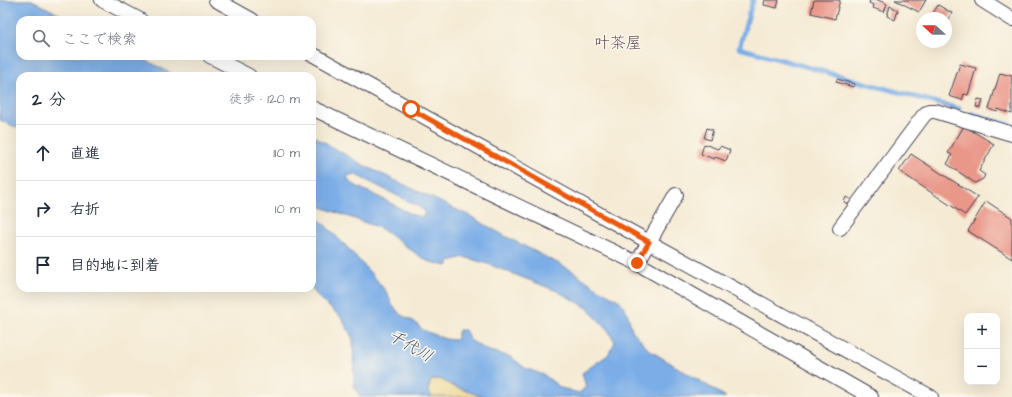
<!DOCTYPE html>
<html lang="ja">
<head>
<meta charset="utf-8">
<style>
	:root { --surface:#fff; --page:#f2f2f3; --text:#1f2937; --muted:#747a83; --line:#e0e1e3 }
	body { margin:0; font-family:"Architects Daughter","Klee One",sans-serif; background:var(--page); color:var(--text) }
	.controls { position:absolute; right:12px; bottom:12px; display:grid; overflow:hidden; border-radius:8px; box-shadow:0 4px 16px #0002 }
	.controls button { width:36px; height:36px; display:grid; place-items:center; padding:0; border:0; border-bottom:1px solid var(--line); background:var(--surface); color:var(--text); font:20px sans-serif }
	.compass { position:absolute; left:916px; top:12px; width:36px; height:36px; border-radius:50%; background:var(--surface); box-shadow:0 4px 16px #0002; rotate:291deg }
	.stop { position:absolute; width:12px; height:12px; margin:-9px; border:3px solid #ea580c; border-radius:50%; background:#fff }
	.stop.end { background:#ea580c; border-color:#fff; box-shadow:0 1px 4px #0008 }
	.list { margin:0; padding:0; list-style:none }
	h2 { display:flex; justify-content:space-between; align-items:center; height:52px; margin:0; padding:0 16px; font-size:17px }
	h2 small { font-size:13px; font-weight:400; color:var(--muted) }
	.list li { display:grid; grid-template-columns:26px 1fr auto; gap:12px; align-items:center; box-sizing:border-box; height:56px; padding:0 16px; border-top:1px solid var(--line) }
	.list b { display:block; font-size:15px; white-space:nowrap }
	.list em { font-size:13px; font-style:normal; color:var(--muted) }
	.icon { flex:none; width:22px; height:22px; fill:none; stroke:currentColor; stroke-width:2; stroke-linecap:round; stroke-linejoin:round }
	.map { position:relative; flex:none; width:1012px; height:397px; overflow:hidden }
	.search { position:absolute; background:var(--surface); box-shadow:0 4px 16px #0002; left:16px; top:16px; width:300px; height:44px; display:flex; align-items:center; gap:10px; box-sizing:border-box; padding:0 14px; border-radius:12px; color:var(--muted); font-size:15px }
	.panel { position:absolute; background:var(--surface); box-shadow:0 4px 16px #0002; left:16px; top:72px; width:300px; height:220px; border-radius:12px }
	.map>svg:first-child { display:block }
	.sand { fill:#eeda9e; stroke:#887e6c }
	.water { fill:#7bade7; stroke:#4e6891; fill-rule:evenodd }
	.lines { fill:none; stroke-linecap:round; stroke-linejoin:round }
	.stream { stroke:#7bade7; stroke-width:5 }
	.building { fill:#e99789 }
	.street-casing { stroke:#424052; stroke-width:16 }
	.street { stroke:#fff; stroke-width:14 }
	.route { stroke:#ea580c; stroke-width:5 }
	.labels { text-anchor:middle; stroke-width:3; stroke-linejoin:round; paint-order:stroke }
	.neighbourhood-label { font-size:16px; fill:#684b56; stroke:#fbf7ec }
	.water-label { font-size:16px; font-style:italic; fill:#415377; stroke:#fbf7ec }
</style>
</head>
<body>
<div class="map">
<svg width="1012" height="397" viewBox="0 0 1012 397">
	<rect width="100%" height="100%" fill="#fbf7ec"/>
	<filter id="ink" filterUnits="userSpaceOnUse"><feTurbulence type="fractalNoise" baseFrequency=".025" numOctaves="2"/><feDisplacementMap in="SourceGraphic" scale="8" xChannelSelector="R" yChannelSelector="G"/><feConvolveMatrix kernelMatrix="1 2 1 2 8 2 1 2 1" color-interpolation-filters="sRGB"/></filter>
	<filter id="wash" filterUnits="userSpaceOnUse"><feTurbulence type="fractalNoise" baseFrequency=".012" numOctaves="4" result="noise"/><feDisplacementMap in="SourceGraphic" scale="16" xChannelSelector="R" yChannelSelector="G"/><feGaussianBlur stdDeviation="0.9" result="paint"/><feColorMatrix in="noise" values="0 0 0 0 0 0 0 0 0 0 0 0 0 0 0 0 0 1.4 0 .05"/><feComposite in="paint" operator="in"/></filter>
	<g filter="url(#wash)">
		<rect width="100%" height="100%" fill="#f5ebd5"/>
		<!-- sand -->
		<polygon class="sand" points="440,379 453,386 484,397 432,397 428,391 431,380"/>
		<!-- water -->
		<g class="water">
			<polygon points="0,0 32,0 70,20 20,20 20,56 138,56 176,76 20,76 20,129 0,120"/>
			<path d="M 312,135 L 365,166 L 470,216 L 503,235 L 571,270 L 597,288 L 620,301 L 627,312 L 632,330 L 649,350 L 726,397 L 484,397 L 453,386 L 440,379 L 431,380 L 428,390 L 432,397 L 360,397 L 354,385 L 353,339 L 341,317 L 321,300 L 311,288 L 312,288 ZM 354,174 L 416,205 L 425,211 L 423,217 L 413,215 L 373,194 L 356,186 L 349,181 L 347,176 ZM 321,207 L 380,228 L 427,261 L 447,266 L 450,261 L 464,257 L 488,264 L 557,291 L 586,307 L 608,330 L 615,342 L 608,355 L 582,373 L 586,387 L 579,393 L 561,388 L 544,375 L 525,368 L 511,357 L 486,350 L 470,340 L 465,330 L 459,330 L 456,340 L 445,339 L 423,330 L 415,322 L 401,315 L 392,305 L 387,293 L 376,279 L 347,247 L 316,216 Z"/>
		</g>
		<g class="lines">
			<!-- stream -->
			<g class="stream">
				<polyline points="753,0 739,48 959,109"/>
				<polyline points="972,114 1012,126"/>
			</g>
		</g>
		<g id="blocks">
			<!-- building -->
			<g class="building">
				<polygon points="765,0 779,0 777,8 764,5"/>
				<polygon points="814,0 840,0 835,19 811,13"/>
				<polygon points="870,0 878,0 887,4 884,12 873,8 874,5 869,3"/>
				<polygon points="895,0 926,0 919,12"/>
				<polygon points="938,5 952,13 946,22 946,18 930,18"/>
				<polygon points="890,6 898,10 895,20 887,16"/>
				<polygon points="960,64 976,68 968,95 964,94 962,100 949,96"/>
				<polygon points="1000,73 1012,76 1011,83 1012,84 1012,114 998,109 997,112 989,109"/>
				<polygon points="837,79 855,84 854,87 836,82"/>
				<polygon points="978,99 983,100 981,108 976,107"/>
				<polygon points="964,126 994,144 979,171 985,175 983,179 975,183 947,164 952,155 948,153"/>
				<polygon points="707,128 713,130 710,140 704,138"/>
				<polygon points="704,144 718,149 720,146 730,150 726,161 715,157 714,159 701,154"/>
				<polygon points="911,154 978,197 965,215 899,171"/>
				<polygon points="846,197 854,201 851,206 844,202"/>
				<polygon points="986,201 1012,218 1012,259 968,231"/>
			</g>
		</g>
	</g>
	<g filter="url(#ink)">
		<use href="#blocks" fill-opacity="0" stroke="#424052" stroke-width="1"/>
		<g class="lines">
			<defs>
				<g id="street">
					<polyline points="102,0 140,20"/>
					<polyline points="216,0 252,20"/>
					<polyline points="982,0 1012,19"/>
					<polyline points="312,54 649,242 931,397"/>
					<polyline points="210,56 249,76"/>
					<polyline points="312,108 637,263 871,397"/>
					<polyline points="840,228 924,115 929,111 935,111 1012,134"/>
					<polyline points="637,263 676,195"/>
				</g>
			</defs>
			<!-- street casing -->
			<use href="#street" class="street-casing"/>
			<!-- street -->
			<use href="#street" class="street"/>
		</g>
	</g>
	<g class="lines" filter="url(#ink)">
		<!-- route -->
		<polyline class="route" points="411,109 649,242 637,263"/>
	</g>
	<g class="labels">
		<!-- neighbourhood labels -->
		<g class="neighbourhood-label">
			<text x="618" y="48">叶茶屋</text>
		</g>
		<!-- water labels -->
		<g class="water-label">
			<text transform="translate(411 345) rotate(30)" y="6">千代川</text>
		</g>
	</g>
</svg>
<div class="controls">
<button>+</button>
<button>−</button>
</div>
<svg class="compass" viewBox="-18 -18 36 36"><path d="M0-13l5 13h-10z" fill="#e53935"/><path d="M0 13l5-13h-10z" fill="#747a83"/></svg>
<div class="stop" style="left:411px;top:109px"></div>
<div class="stop end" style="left:637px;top:263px"></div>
<div class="search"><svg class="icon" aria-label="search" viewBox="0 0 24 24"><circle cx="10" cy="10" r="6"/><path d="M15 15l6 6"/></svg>ここで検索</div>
<section class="panel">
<h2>2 分<small>徒歩 · 120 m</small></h2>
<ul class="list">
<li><svg class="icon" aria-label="ahead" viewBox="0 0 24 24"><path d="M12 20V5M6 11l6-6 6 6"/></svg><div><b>直進</b></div><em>110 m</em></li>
<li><svg class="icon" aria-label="right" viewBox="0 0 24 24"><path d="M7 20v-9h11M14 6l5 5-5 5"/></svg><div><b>右折</b></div><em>10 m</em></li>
<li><svg class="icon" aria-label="arrive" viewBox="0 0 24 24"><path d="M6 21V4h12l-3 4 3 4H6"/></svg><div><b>目的地に到着</b></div></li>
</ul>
</section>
</div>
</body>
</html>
